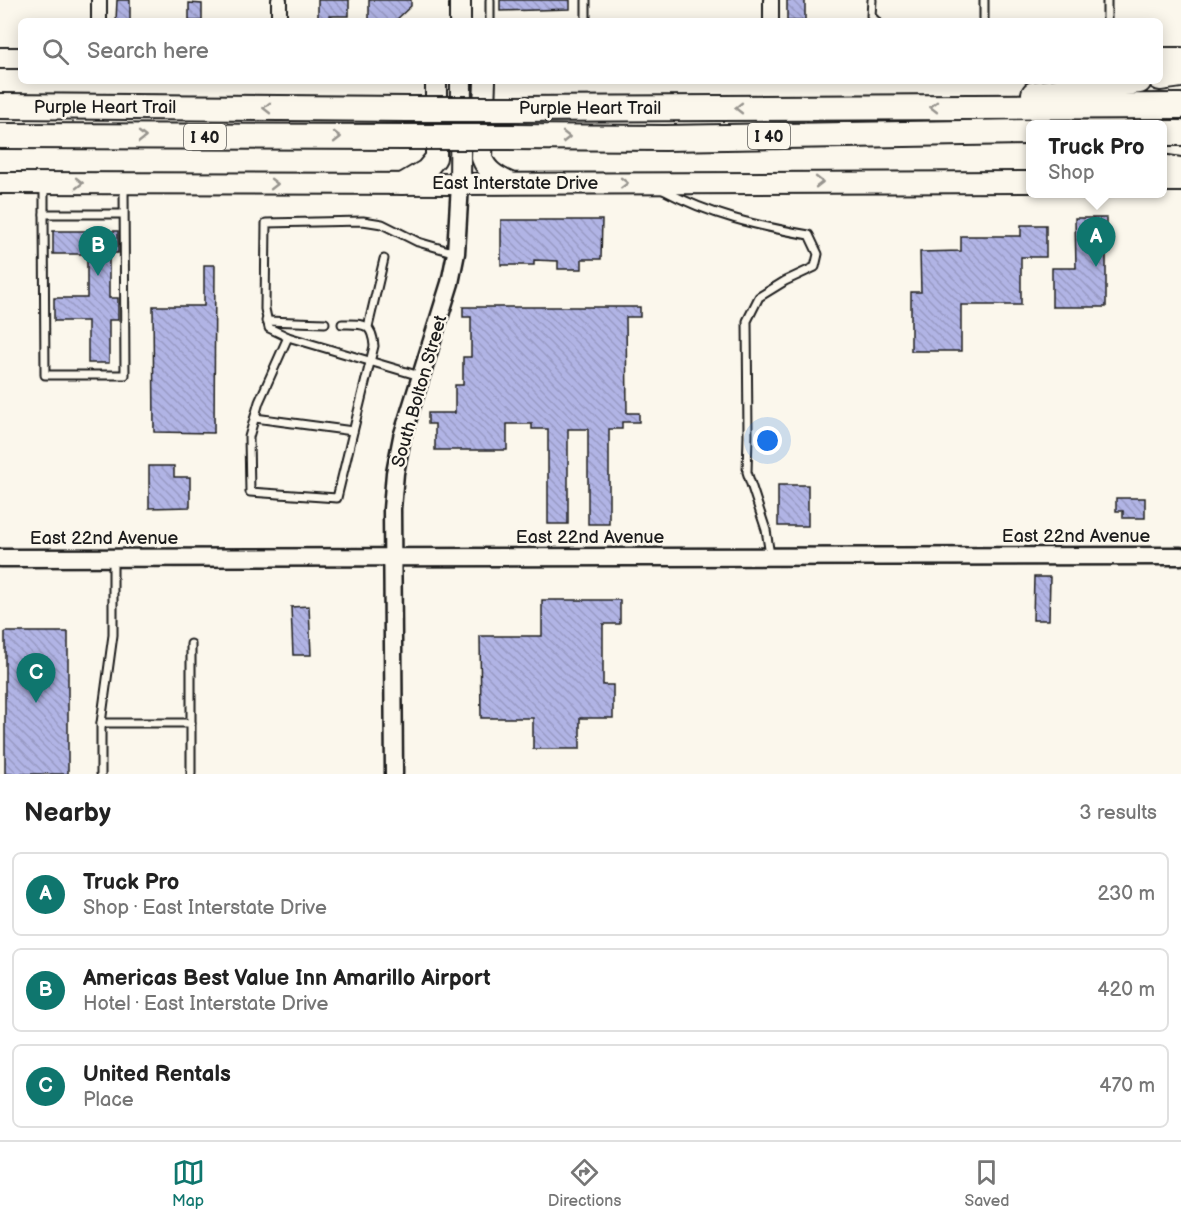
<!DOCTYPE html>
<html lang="en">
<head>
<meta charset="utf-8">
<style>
	:root { --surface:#fff; --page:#f2f2f2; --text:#222; --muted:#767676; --line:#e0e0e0; --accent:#0f766e }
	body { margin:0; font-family:"Balsamiq Sans",sans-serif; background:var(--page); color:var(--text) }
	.you { position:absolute; left:768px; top:441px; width:21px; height:21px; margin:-15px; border:4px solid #fff; border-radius:50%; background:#1a73e8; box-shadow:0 0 0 9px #1a73e833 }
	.badge { display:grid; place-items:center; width:39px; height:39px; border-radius:50%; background:var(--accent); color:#fff; font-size:20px; font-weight:700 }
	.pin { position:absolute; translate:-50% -50px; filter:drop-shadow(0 2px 3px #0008) }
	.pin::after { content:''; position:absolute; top:32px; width:21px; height:18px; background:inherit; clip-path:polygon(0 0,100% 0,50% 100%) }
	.popup { position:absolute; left:1026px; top:120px; width:141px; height:78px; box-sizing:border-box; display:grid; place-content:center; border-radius:9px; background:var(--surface); filter:drop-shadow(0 2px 4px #0005); font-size:20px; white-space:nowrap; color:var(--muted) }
	.popup b { font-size:22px; color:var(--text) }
	.popup::after { content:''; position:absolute; left:50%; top:100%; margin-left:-12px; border:12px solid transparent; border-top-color:var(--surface) }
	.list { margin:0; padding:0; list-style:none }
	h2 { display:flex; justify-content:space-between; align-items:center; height:78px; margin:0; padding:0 24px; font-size:26px }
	h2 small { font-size:20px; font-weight:400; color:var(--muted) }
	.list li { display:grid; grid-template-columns:39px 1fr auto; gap:18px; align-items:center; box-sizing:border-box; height:84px; margin:0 12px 12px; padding:0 12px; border:2px solid var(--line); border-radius:9px }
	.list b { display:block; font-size:22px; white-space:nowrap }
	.list p { margin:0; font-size:20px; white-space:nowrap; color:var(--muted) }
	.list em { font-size:20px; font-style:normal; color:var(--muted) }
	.icon { flex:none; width:33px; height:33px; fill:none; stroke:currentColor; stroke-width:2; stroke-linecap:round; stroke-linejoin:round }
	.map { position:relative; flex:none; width:1181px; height:774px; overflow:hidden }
	.search { position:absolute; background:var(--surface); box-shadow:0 3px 15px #0003; left:18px; right:18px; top:18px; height:66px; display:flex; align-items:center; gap:15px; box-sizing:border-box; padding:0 21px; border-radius:9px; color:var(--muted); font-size:22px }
	.sheet { height:366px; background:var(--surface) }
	nav { display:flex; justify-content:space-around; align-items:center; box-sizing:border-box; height:84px; border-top:2px solid var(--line); background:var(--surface); font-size:16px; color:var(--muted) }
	nav a { display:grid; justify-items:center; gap:3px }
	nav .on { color:var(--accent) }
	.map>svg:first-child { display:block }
	.building { fill:url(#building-back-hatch); stroke:#1c1c1c; stroke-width:1.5 }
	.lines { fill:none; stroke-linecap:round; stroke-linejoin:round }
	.service-casing { stroke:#1c1c1c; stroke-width:11 }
	.minor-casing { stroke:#1c1c1c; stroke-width:18 }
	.tertiary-casing { stroke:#1c1c1c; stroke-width:21 }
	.secondary-casing { stroke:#1c1c1c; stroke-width:24 }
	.motorway-casing { stroke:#1c1c1c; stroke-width:28 }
	.service { stroke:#fbf7ec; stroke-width:7 }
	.minor { stroke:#fbf7ec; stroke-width:14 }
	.tertiary { stroke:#fbf7ec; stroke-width:16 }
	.secondary { stroke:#fbf7ec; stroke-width:20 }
	.motorway { stroke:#fbf7ec; stroke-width:24 }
	.motorway-bridge-casing { stroke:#1c1c1c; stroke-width:28; stroke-linecap:butt }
	.motorway-bridge { stroke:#fbf7ec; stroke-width:24 }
	.oneway { stroke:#97948e }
	.labels { text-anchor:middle; stroke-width:5; stroke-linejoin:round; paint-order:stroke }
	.shield { fill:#fbf7ec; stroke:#5f5e5a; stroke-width:1.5 }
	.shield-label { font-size:16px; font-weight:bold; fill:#1c1c1c }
	.street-label { font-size:18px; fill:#1c1c1c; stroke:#fbf7ec }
</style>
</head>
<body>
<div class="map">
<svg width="1181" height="774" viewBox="0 0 1181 774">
	<defs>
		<pattern id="building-back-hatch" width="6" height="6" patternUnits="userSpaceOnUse" patternTransform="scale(1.5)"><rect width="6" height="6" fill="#b1b4e5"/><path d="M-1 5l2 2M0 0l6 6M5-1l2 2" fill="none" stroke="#989ac4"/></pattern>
	</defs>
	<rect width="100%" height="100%" fill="#fbf7ec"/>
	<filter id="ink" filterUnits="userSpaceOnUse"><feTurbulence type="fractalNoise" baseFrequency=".0167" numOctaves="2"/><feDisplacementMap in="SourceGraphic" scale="12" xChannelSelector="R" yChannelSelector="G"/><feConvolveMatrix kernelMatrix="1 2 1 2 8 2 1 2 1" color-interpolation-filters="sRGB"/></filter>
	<g filter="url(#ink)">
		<!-- building -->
		<g class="building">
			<polygon points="117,0 130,0 130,21 116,21"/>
			<polygon points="318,0 349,0 349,16 329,16 329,21 318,21"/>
			<polygon points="369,0 411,0 411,6 395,21 369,21"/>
			<polygon points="500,0 570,0 570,9 500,11"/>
			<rect x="787" y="0" width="18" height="21"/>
			<polygon points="189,3 202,4 202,21 189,21"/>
			<polygon points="1075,218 1106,218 1106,307 1052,307 1052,268 1076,268"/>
			<polygon points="501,220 602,220 601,259 582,259 582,269 558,269 558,261 534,260 534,265 501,265"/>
			<polygon points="1021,225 1046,225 1046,257 1021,257 1021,305 961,305 961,351 911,351 911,292 921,292 920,252 961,251 961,236 1021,236"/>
			<polygon points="53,231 118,231 118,253 109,253 109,298 118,298 118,320 109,320 109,363 88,363 88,321 54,321 54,298 87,298 87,254 53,254"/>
			<polygon points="204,265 215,265 214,433 154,432 153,306 204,306"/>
			<polygon points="463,307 640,307 640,317 626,317 627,413 639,413 639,422 622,422 622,429 609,429 609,524 588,524 588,429 568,429 568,524 548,524 548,429 532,429 532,424 507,424 507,450 435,450 435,424 428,424 428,413 455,413 455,385 463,385 463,357 471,357 471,317 463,317"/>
			<polygon points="149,466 174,466 174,477 190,477 190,507 149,508"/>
			<rect x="778" y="485" width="30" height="41"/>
			<polygon points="1116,498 1145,498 1145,518 1123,518 1123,511 1116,511"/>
			<polygon points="1034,577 1050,577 1049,620 1033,620"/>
			<polygon points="542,600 620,600 620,624 603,624 603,685 613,685 613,718 580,718 580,749 533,749 533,718 481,718 480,636 542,636"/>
			<polygon points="309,606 311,655 293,655 291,607"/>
			<rect x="5" y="632" width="63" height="142"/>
		</g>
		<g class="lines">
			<defs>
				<g id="service">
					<polyline points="490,0 490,21"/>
					<polyline points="586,0 586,21"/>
					<polyline points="872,0 871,16 876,21"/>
					<polyline points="984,21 984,0"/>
					<polyline points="1107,21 1107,0"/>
					<polyline points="44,186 44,214"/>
					<polyline points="124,186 125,375 45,375 44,214 124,214"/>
					<path d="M 663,190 C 710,215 757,226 809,235 L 818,254 L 815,267 L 785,281 L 759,297 L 747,321 L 748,435 L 747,472 L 766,530 L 770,555"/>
					<polyline points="266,321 325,323"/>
					<polyline points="368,327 384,259"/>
					<path d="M 288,337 L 259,402 L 249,437 L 250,492 L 337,498 L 374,346 C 372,322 363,324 342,324"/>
					<polyline points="420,376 288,337 269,328 265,309 266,223 363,221 382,224 418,242 456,253"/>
					<polyline points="255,418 353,431"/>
					<polyline points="101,723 191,723"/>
					<polyline points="101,774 101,723 113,635 113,558"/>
					<polyline points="191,774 191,644"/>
				</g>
				<g id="minor">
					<polyline points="771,0 771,21"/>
					<polyline points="99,21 99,0"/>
					<polyline points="279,21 279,0"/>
				</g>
				<g id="tertiary">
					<polyline points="0,558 1181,556"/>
					<polyline points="394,774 392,509 395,473 402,437 450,283 456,253 460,184"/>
				</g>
				<g id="secondary">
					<polyline points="460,0 460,21"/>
					<polyline points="0,58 21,58"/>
					<polyline points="1160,58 1181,58"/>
					<path d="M 485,81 L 482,158 C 487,172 498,177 510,183"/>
					<polyline points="1162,181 1181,181"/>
					<polyline points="0,183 460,184 1030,182"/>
					<polyline points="402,184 426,170 436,158 436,81"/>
					<polyline points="460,184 461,81"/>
				</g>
				<g id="motorway">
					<polyline points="1160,78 1181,75"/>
					<polyline points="1034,94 1139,81"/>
					<polyline points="0,106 409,109"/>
					<polyline points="509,109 1181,106"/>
					<polyline points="1162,133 1181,133"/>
					<polyline points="0,136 409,137"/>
					<polyline points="507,137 665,138 1030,132"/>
					<polyline points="1162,167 1181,170"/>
				</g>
			</defs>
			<!-- service casing -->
			<use href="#service" class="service-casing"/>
			<!-- minor casing -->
			<use href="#minor" class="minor-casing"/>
			<!-- tertiary casing -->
			<use href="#tertiary" class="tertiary-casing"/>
			<!-- secondary casing -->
			<use href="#secondary" class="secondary-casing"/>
			<!-- motorway casing -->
			<use href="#motorway" class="motorway-casing"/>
			<!-- service -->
			<use href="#service" class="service"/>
			<!-- minor -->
			<use href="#minor" class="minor"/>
			<!-- tertiary -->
			<use href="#tertiary" class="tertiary"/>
			<!-- secondary -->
			<use href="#secondary" class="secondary"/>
			<!-- motorway -->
			<use href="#motorway" class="motorway"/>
			<defs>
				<g id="motorway-bridge">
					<polyline points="409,109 509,109"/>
					<polyline points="409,137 507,137"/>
				</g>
			</defs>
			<!-- motorway-bridge casing -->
			<use href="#motorway-bridge" class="motorway-bridge-casing"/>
			<!-- motorway-bridge -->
			<use href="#motorway-bridge" class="motorway-bridge"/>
		</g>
		<!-- one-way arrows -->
		<defs><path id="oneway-chevron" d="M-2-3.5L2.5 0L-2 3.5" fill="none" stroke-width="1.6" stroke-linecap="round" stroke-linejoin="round" transform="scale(1.5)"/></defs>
		<g class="oneway">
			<use href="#oneway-chevron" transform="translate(934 107) rotate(180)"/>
			<use href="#oneway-chevron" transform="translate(267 108) rotate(-180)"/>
			<use href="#oneway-chevron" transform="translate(739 108) rotate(180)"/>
			<use href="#oneway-chevron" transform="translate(142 137)"/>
			<use href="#oneway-chevron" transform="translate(337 137)"/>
			<use href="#oneway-chevron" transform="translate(566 137)"/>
			<use href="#oneway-chevron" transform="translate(819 182)"/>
			<use href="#oneway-chevron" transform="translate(79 183)"/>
			<use href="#oneway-chevron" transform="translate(624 183)"/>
			<use href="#oneway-chevron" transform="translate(274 184)"/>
		</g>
	</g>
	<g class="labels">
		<!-- shield labels -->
		<g class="shield">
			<rect x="748" y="123" width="42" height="26" rx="4.5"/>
			<rect x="184" y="124" width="42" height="26" rx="4.5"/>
		</g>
		<g class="shield-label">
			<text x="769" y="142">I 40</text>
			<text x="205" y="143">I 40</text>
		</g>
		<!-- street labels -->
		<g class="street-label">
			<text x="105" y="113">Purple Heart Trail</text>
			<text x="590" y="114">Purple Heart Trail</text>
			<text x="515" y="189">East Interstate Drive</text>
			<text transform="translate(419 391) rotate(-74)" y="6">South Bolton Street</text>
			<text x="1076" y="542">East 22nd Avenue</text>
			<text x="590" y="543">East 22nd Avenue</text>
			<text x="104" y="544">East 22nd Avenue</text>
		</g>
	</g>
</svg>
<div class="you"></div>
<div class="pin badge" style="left:1096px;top:267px">A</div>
<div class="popup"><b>Truck Pro</b>Shop</div>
<div class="pin badge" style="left:98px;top:276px">B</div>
<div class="pin badge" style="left:36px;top:703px">C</div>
<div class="search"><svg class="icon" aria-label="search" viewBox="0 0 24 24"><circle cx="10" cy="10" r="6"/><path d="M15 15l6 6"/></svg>Search here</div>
</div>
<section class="sheet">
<h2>Nearby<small>3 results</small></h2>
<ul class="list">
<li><span class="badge">A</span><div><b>Truck Pro</b><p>Shop · East Interstate Drive</p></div><em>230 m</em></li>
<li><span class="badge">B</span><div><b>Americas Best Value Inn Amarillo Airport</b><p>Hotel · East Interstate Drive</p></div><em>420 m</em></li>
<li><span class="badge">C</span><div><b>United Rentals</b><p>Place</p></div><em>470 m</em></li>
</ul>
</section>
<nav>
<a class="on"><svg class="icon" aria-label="map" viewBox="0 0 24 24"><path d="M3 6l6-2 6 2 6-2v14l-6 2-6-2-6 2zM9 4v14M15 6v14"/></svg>Map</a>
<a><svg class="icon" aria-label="directions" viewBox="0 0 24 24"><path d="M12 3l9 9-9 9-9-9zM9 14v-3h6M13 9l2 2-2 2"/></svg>Directions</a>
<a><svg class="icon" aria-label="saved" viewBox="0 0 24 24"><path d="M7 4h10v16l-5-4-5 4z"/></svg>Saved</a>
</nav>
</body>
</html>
